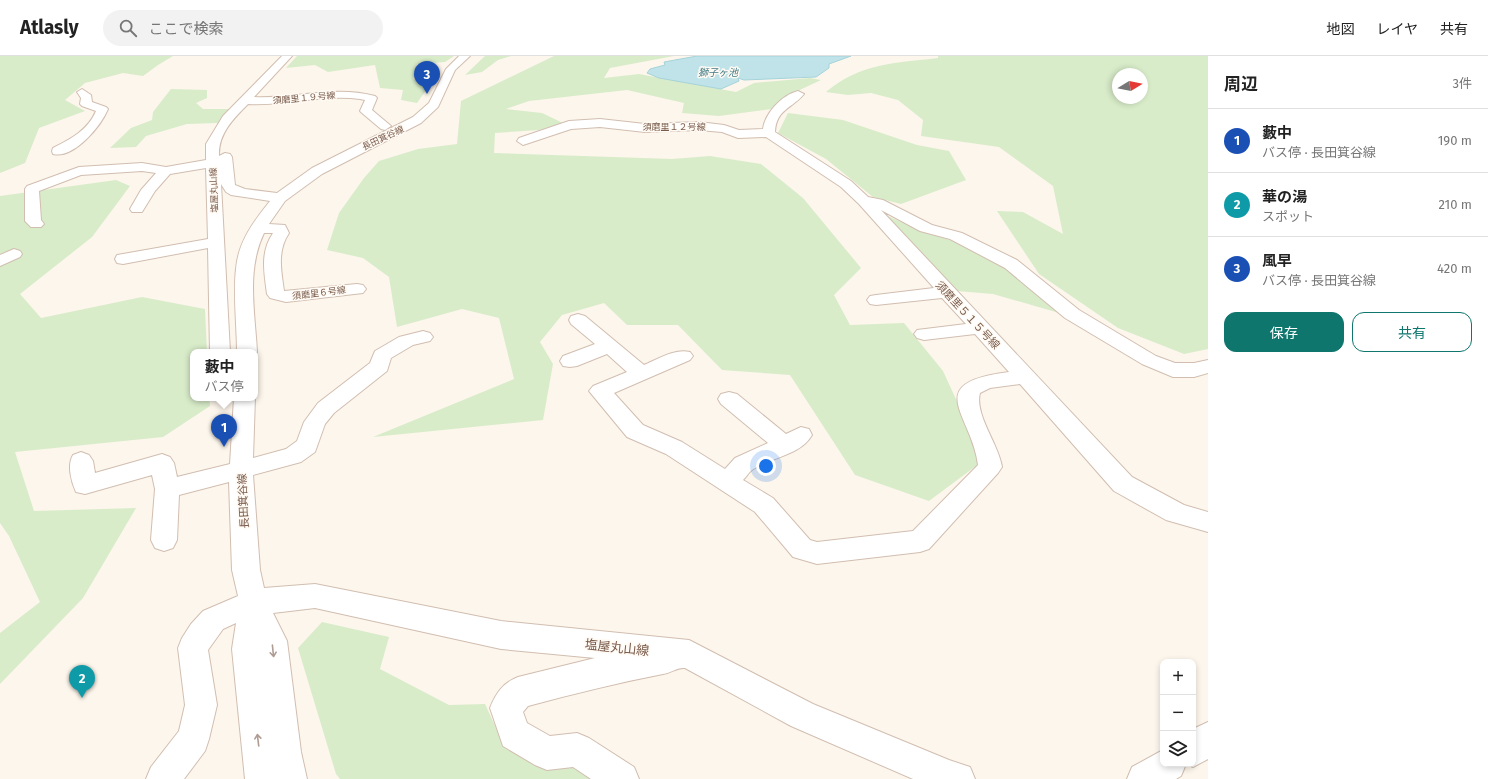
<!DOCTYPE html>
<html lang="ja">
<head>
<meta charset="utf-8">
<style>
	:root { --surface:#fff; --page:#f2f2f2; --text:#222; --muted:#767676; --line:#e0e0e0; --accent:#0f766e }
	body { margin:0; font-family:"Fira Sans","Noto Sans JP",sans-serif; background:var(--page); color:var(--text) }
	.controls { position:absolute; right:12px; bottom:12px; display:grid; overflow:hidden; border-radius:8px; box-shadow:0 2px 6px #0003 }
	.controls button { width:36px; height:36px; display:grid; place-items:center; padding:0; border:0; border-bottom:1px solid var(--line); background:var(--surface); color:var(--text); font:20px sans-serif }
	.compass { position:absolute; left:1112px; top:12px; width:36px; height:36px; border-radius:50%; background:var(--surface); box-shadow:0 2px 6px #0003; rotate:80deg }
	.you { position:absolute; left:766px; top:410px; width:14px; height:14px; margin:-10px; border:3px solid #fff; border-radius:50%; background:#1a73e8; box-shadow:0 0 0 6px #1a73e833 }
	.badge { display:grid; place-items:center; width:26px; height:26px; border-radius:50%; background:var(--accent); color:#fff; font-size:13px; font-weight:700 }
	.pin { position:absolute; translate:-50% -33px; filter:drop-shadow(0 1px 2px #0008) }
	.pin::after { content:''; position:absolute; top:21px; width:14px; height:12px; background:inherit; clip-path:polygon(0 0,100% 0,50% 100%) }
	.popup { position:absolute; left:190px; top:293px; width:68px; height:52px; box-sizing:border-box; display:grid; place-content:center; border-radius:8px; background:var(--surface); filter:drop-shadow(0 1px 3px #0005); font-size:13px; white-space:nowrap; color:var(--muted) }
	.popup b { font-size:15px; color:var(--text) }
	.popup::after { content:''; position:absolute; left:50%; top:100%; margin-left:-8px; border:8px solid transparent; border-top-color:var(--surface) }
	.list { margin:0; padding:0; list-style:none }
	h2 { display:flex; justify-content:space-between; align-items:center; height:52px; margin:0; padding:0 16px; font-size:17px }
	h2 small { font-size:13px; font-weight:400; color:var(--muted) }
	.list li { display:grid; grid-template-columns:26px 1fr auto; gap:12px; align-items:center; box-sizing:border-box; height:64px; padding:0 16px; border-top:1px solid var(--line) }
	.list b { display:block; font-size:15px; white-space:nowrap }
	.list p { margin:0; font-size:13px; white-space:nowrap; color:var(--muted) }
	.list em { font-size:13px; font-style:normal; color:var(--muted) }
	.actions { display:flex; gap:8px; padding:12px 16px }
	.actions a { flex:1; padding:9px 0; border:1px solid var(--accent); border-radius:12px; text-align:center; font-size:14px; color:var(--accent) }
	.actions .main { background:var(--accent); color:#fff }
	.icon { flex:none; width:22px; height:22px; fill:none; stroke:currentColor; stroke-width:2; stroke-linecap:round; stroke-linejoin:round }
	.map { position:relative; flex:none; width:1208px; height:723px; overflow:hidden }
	header { display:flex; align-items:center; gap:24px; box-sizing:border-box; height:56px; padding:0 20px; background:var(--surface); border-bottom:1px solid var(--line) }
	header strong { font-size:19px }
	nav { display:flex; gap:22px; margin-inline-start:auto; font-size:14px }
	.search { width:280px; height:36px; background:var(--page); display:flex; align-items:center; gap:10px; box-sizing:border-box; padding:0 14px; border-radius:22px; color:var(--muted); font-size:15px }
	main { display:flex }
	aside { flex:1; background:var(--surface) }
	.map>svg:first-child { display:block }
	.green { fill:#d8ecc9; fill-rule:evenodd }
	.water { fill:#bfe3e8; stroke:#a5d3da }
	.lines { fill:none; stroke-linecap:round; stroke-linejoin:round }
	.minor-casing { stroke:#d1beb0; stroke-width:2 }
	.minor { fill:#fff; fill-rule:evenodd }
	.oneway { stroke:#af9d94 }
	.labels { text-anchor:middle; stroke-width:3; stroke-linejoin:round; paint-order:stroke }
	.far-street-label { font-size:9px; fill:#7a5c4d; stroke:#fffaf3 }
	.far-water-label { font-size:10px; font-style:italic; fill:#437c86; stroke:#fffaf3 }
	.street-label { font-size:11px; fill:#7a5c4d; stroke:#fffaf3 }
	.near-street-label { font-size:13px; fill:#7a5c4d; stroke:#fffaf3 }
</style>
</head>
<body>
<header>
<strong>Atlasly</strong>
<div class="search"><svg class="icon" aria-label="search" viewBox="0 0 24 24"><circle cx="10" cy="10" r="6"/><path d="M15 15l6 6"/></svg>ここで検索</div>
<nav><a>地図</a><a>レイヤ</a><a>共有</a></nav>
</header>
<main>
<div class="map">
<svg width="1208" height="723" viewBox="0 0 1208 723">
	<rect width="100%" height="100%" fill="#fdf6ec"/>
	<!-- green -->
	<g class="green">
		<polygon points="0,0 173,0 158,9 143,20 123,17 85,27 65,44 85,55 39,72 25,107 0,117"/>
		<polygon points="297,0 454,0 445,6 417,8 413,23 431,27 417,47 401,44 403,34 380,32 375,9 328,16 315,9 286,12"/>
		<polygon points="485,0 511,0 498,4 482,16 465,19"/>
		<polygon points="554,0 674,0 610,12 604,22 639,18 736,36 754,27 810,22 821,24 789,39 772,53 719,60 682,57 684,47 627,34 529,45 506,53 542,57 563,67 539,74 495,77 494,97 672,103 710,100 761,108 803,142 861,212 834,239 850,269 904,267 943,315 984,404 929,445 855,419 790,319 722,314 678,269 627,269 604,247 562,259 540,286 553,308 543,364 373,381 514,323 499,262 462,253 397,271 389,221 363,202 327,194 339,157 364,122 379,105 418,93 457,88 461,45"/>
		<path d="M 938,0 L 1208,0 L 1208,293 L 1184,298 L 1118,272 L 1039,218 L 997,155 L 1023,156 L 1063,178 L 1053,130 L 999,91 L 921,80 L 923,64 L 898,44 L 871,37 L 848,39 L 826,36 C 860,7 896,7 938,2 ZM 1118,18 L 1142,18 L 1142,42 L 1118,42 Z"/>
		<polygon points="171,33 207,34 207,42 196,47 203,53 230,53 218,67 187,68 146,80 136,91 110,92 131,72 152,64 153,56"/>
		<polygon points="788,57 843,64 917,89 949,95 966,124 901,148 873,141 826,103 778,77"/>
		<polygon points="116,124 130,130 92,181 20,238 41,262 142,241 205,253 207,296 193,296 193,342 209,342 210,350 163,381 15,396 34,455 136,452 83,542 0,628 0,577 40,546 9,480 0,467 0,140"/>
		<polygon points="881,157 923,176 960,187 1000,208 1059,257 993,238 957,235"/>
		<polygon points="322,566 389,581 380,613 449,649 485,648 502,685 572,701 597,723 340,723 336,718 298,592"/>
	</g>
	<!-- water -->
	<polygon class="water" points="697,0 851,0 829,8 829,12 816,21 744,24 738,22 739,25 721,33 659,22 647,17 650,13 665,9 664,6"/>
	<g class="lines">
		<defs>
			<g id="minor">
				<path d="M 282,0 L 292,0 L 254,41 C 295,43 334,29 375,40 L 377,42 L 372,54 L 391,70 L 385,74 L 381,73 L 362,57 L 360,55 L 365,44 L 360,43 C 323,38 286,50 248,48 C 233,63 218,78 219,100 L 225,97 L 230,98 L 232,101 L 235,129 L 245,133 L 277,137 L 312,112 L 413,61 L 429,47 L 446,13 L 459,0 L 470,0 L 455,14 L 438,51 L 421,67 L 322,118 L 285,145 L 269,168 L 285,169 L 289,177 C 277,195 281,214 284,235 L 357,228 L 363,229 L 366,233 L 363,237 L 286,246 L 270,242 L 267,238 C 264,216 260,196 273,177 L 264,177 C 246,214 255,257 257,296 L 255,299 L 255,296 L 237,296 C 237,270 233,238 236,213 C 238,186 254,165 270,145 L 231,139 L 226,136 L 221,128 L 230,296 L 210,296 L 208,192 L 123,208 L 117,207 L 115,203 L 117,199 L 123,198 L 208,183 L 206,112 L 170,118 L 155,135 L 142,156 L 132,156 L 130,153 L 141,134 L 156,117 L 142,115 L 81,119 L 39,135 L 41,164 L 44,168 L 41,171 L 31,171 L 25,165 L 25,133 L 27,130 L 79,111 L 142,107 L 166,111 L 206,104 L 206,88 L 223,60 Z"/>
				<path d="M 82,33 L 91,39 L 92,46 L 106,51 L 108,53 C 101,70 74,103 53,98 L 52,95 L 53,92 C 71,83 88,74 96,55 L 82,50 L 80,48 L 81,42 L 77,36 Z"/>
				<path d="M 798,35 L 804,38 C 793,52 776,53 775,76 L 851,125 L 868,141 L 883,144 L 932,169 L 962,177 L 1017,204 L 1079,254 L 1156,300 L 1175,307 L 1194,307 L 1208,304 L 1208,317 L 1194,321 L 1173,321 L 1142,308 L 1065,262 L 1005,212 L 950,183 L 920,175 L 881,154 L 1132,421 L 1184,449 L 1208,456 L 1208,476 L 1166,464 L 1114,435 L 1020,328 L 990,332 L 980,337 C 974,358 999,389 1002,411 L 998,417 L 929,493 L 920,496 L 817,508 L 793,501 L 755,456 L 666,398 L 627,381 L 589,335 L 593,330 L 627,316 L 607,298 L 577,310 L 570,311 L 563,310 L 560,305 L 563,300 L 595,288 L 571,268 L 569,264 L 571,260 L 578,258 L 585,260 L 644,309 C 658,303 675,292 690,296 L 693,300 L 690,304 L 614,337 L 643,369 L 682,386 L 725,413 L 735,402 L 768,387 L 721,348 L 718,343 L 721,338 L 729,336 L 737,338 L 786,378 L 801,371 L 809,373 L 812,379 C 800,400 770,401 752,414 C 749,416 746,421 743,424 L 773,442 L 810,484 L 817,486 L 913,475 L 978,409 C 972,358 920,327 1009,316 L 975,278 L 924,284 L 917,282 L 914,278 L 917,274 L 966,268 L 942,242 L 876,249 L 870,248 L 867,244 L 870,240 L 876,239 L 934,232 L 859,148 L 841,131 L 766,81 L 738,82 L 722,76 L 699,74 L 645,76 L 600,71 L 571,73 L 523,89 L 517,85 L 519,82 L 569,65 L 600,63 L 645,68 L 699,66 L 724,69 L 739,74 L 763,73 C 765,57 782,39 798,35 Z"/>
				<polygon points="14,193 20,195 22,198 20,201 0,210 0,199"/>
				<path d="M 423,275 L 430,277 L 433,281 L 430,285 L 413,289 L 391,302 L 387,315 L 334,357 L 325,368 L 315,396 L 301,406 L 253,419 L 260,514 L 264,532 L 315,528 L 501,565 L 689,584 L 813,648 L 949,704 L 970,711 L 975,723 L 913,723 L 791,670 L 685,612 C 677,611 671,617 663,618 C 617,627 572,638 528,650 L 523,656 L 527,667 L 550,680 L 577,677 L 589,682 L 634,711 L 639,723 L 591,723 L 573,711 L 547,714 L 535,709 L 503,690 L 490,652 C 496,637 503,627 518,621 L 595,602 L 501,593 L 315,552 L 273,557 L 287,585 L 301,696 L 307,723 L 245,723 L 232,593 L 236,567 L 223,573 L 208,594 L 217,649 L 209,683 L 205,695 L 184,723 L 146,723 L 151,711 L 179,675 L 185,649 L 178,592 L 182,582 L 191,568 L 203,555 L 238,540 L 232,514 L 229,426 L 179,439 L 177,484 L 173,492 L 164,495 L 155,492 L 151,484 L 155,433 L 152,419 L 85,438 L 76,436 C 71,425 67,409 73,399 L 81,396 L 89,399 L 93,405 L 95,417 L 162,398 L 170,401 L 174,407 L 177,421 L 230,408 L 234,342 L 255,341 L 253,402 L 286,393 L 297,385 L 304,366 L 318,347 L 370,307 L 375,295 L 399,281 Z"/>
				<polygon points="1208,666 1208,703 1193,711 1187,708 1193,708 1193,673"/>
				<polygon points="1163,694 1163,708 1186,708 1181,720 1176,723 1127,723 1132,711"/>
			</g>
		</defs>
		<!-- minor casing -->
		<use href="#minor" class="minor-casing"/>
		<!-- minor -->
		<use href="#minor" class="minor"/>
	</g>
	<!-- one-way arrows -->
	<defs><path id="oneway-shaft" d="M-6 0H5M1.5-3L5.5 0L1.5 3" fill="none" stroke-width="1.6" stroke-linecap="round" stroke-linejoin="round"/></defs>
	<g class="oneway">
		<use href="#oneway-shaft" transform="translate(273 595) rotate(84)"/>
		<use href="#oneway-shaft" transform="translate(258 684) rotate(-97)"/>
	</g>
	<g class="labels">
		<!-- far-street labels -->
		<g class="far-street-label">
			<text transform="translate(304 42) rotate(-5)" y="3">須磨里１９号線</text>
			<text x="674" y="74">須磨里１２号線</text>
			<text transform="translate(383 82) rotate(-25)" y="3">長田箕谷線</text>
			<text transform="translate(214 134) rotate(-92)" y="3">塩屋丸山線</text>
			<text transform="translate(319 237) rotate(-7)" y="3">須磨里６号線</text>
		</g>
		<!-- far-water labels -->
		<g class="far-water-label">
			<text x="718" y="20">獅子ヶ池</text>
		</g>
		<!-- street labels -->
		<g class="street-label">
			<text transform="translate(968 259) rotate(47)" y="4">須磨里５１５号線</text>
			<text transform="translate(243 445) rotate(-93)" y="4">長田箕谷線</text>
		</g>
		<!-- near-street labels -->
		<g class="near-street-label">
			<text transform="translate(617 591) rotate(6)" y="5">塩屋丸山線</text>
		</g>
	</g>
</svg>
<div class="controls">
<button>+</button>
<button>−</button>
<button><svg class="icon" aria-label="layers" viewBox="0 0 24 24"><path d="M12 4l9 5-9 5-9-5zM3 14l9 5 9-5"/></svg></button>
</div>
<svg class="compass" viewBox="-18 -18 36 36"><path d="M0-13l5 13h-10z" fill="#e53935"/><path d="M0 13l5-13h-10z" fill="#767676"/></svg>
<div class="you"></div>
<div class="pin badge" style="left:224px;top:391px;background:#1a4fb4">1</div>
<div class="popup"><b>藪中</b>バス停</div>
<div class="pin badge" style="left:82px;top:642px;background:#0f9aa8">2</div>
<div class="pin badge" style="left:427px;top:38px;background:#1a4fb4">3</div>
</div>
<aside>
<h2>周辺<small>3件</small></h2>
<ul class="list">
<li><span class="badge" style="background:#1a4fb4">1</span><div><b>藪中</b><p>バス停 · 長田箕谷線</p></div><em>190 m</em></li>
<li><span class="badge" style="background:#0f9aa8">2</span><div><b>華の湯</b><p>スポット</p></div><em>210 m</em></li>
<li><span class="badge" style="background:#1a4fb4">3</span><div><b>風早</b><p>バス停 · 長田箕谷線</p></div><em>420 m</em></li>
</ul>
<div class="actions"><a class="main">保存</a><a>共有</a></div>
</aside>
</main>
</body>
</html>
